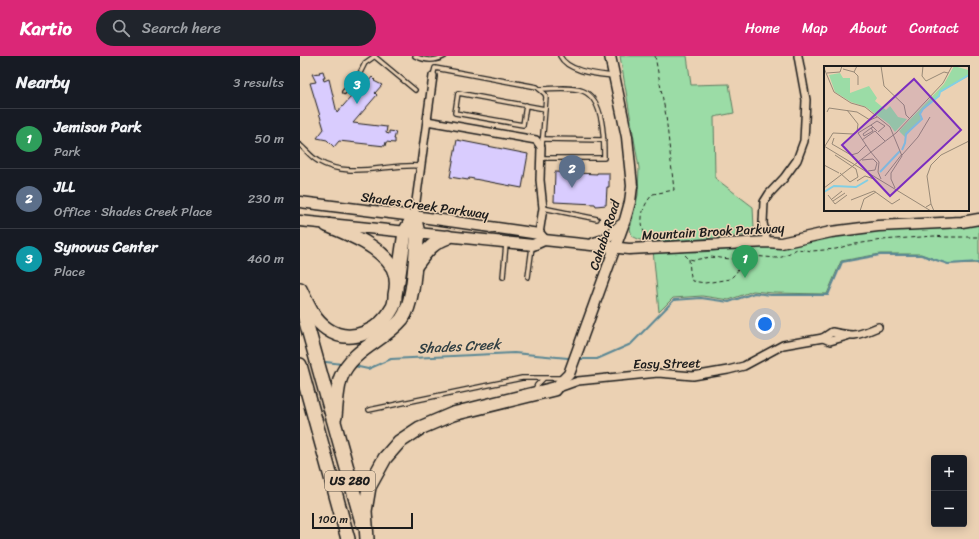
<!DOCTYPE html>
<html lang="en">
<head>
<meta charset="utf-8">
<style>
	:root { --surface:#171b24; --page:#20242c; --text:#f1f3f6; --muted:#9ea1a6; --line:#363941; --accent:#db2777 }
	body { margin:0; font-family:Sriracha,sans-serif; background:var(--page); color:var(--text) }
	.controls { position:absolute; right:12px; bottom:12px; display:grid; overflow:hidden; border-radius:4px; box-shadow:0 2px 10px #0003 }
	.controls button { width:36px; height:36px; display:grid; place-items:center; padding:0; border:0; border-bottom:1px solid var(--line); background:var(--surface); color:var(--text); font:20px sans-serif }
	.scale { position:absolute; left:12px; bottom:10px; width:101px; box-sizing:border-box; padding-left:4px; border:2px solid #1c1c1c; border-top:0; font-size:11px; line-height:14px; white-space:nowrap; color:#1c1c1c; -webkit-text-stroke:3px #ebd1b3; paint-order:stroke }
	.you { position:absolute; left:465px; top:268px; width:14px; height:14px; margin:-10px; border:3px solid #fff; border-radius:50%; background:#1a73e8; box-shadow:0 0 0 6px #1a73e833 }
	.badge { display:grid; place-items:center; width:26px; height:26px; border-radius:50%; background:var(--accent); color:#fff; font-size:13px; font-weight:700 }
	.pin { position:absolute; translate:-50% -33px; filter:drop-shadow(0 1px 2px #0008) }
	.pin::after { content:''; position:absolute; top:21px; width:14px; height:12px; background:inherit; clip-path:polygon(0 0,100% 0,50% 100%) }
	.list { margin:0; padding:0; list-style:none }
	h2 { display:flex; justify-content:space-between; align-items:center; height:52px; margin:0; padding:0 16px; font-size:17px }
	h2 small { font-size:13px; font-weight:400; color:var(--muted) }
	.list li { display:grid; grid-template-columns:26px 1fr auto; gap:12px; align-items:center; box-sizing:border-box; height:60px; padding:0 16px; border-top:1px solid var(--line) }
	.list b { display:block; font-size:15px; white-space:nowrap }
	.list p { margin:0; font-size:13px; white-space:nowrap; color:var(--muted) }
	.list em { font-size:13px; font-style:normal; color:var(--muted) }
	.icon { flex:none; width:22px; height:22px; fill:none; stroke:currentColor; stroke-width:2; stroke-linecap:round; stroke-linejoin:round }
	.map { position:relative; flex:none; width:679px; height:483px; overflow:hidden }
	header { display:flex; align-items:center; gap:24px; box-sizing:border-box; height:56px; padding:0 20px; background:var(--accent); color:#fff }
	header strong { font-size:19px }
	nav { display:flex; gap:22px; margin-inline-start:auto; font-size:14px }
	.search { width:280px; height:36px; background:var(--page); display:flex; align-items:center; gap:10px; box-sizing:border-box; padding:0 14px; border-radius:22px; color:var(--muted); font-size:15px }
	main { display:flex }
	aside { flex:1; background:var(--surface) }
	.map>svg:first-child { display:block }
	.green { fill:#9bdca6; stroke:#5c7c61 }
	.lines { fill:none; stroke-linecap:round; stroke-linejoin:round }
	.stream { stroke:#5a8794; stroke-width:2 }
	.building { fill:#d9ccfe; stroke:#1c1c1c }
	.lane-casing { stroke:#1c1c1c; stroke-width:6 }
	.street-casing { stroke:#1c1c1c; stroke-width:10 }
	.secondary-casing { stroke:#1c1c1c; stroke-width:13 }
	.highway-casing { stroke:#1c1c1c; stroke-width:16 }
	.path { stroke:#1c1c1c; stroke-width:1; stroke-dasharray:4 3; stroke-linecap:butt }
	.lane { stroke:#ebd1b3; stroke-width:3.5 }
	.street { stroke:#ebd1b3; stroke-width:7 }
	.secondary { stroke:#ebd1b3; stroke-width:10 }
	.highway { stroke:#ebd1b3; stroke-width:13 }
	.labels { text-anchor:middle; stroke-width:3; stroke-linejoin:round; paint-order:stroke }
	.shield { fill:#ebd1b3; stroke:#5a5249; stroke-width:1 }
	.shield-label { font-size:12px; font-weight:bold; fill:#1c1c1c }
	.street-label { font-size:13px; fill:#1c1c1c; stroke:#ebd1b3 }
	.water-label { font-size:14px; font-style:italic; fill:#314044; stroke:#ebd1b3 }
	.inset-river { fill:none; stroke:#83cfe4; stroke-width:2 }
	.inset-road { fill:none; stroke:#988977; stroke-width:1 }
	.view { fill:#7b2cbf; fill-opacity:0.15; stroke:#7b2cbf; stroke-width:2 }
	.inset-edge { fill:none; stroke:#1c1c1c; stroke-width:2 }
</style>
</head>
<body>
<header>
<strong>Kartio</strong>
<div class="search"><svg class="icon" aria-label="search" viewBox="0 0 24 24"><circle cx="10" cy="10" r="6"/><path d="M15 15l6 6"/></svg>Search here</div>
<nav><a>Home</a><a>Map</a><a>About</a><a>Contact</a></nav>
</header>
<main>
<aside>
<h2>Nearby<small>3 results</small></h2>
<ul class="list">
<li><span class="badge" style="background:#2e9e5b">1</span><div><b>Jemison Park</b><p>Park</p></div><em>50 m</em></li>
<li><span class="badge" style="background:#5c6f8a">2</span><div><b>JLL</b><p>Office · Shades Creek Place</p></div><em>230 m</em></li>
<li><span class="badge" style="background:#0f9aa8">3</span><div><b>Synovus Center</b><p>Place</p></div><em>460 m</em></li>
</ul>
</aside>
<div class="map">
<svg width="679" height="483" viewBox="0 0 679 483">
	<rect width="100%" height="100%" fill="#ebd1b3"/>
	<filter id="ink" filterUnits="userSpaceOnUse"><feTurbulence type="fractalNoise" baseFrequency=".025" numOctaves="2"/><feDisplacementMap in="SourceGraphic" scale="8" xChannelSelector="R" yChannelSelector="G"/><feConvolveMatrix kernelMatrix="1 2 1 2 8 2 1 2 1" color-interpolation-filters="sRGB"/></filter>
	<g filter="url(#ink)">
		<!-- green -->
		<g class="green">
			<polygon points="320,0 387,0 391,29 429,28 434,57 414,61 415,122 453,151 454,172 451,179 388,184 354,185 340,184 332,180 330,173 338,139 339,112"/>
			<polygon points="679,168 679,207 648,208 621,198 580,198 541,205 527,238 472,237 453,235 429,244 402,240 373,242 359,256 353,194 402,196 484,188 584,173"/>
		</g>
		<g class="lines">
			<!-- stream -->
			<g class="stream">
				<polyline points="281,303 297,303 331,288 374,244 401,242 429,246 454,237 471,239 528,239 542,206 580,199 621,199 648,208 679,206"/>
				<polyline points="26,306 42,308"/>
				<polyline points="54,310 68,313 91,303 214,297 268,302"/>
			</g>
		</g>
		<!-- building -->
		<g class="building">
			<polygon points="23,15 25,22 23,22 24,25 29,23 37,57 63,27 66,29 72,21 75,24 74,25 82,29 75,37 77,39 53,67 87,71 86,77 89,78 89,75 96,76 94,83 95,83 95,87 86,86 85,90 39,85 34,91 27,84 17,82 24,73 10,27 16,26 12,18 20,17 19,16"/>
			<polygon points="157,84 228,98 222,132 169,122 168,124 150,121"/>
			<polygon points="255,116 297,118 297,117 309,117 309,131 307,131 306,149 296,150 295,148 254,146"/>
		</g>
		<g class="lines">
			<defs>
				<g id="lane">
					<polyline points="74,0 115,34"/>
					<path d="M 115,0 C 125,5 134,6 145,0"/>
					<path d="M 260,0 C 268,16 297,18 313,20"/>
					<polyline points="133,20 135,12 237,31 245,38 246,41 242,90"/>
					<path d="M 240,33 C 253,33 270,30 283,35 C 304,43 304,83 304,102 L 241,102"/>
					<polyline points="44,36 59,19 65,7 75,0"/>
					<polyline points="226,49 223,69 155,57 158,37 245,53"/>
					<polyline points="242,83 304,84"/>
					<path d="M 0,89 C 6,94 12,102 18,105 C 50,124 87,107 120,110"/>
					<polyline points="243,152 297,163"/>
					<polyline points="203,221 206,188"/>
					<polyline points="228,221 232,191"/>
					<polyline points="235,334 237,329 243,323"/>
					<polyline points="69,354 222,322 262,322"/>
				</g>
				<g id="street">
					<polyline points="127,65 236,84 241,91 240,124 243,152 239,178"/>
					<polyline points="114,160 133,20"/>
					<polyline points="467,186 463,167 464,146 469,138 484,122 497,104 504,85 506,44 498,0"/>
					<polyline points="523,282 530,285 547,280"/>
					<path d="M 256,333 L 278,325 L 358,317 L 393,320 L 428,314 L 444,310 L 483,289 L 523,282 L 532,276 C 555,281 557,280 578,271"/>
				</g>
				<g id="secondary">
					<polyline points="0,146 114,160 239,178 244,184"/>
					<polyline points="0,165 233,189 244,184 329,193 467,186 481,187 531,176 578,170 662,166 679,163"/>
					<polyline points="294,187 304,184 321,169"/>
					<polyline points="254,333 269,318 325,164 330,146 332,130 327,81 310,0"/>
				</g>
				<g id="highway">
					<path d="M 116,209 C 126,196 131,187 148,181"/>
					<polyline points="98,225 105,176 114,160"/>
					<path d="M 0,233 C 7,247 13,264 27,273 C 51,290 81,274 93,251 C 95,247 95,242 95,239 C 97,230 97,220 93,212 C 80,190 49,178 27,169"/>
					<polyline points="1,248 62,466"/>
					<polyline points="0,309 48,483"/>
					<path d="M 35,361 C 36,350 37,331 41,321 C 52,293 84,285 102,263 C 114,247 115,205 117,185 L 118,177 L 114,160"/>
					<polyline points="67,483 65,455 69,431 85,402 99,386 120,372 153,358 254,333"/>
				</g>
			</defs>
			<!-- lane casing -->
			<use href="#lane" class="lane-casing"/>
			<!-- street casing -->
			<use href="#street" class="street-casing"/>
			<!-- secondary casing -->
			<use href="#secondary" class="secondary-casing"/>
			<!-- highway casing -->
			<use href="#highway" class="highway-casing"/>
			<!-- path -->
			<g class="path">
				<path d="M 309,167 C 313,159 317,154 311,146"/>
				<path d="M 347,184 C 339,167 340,152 353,138 L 374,134 L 366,60 L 355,0"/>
				<polyline points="385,199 389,203 394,204 410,201 431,203 453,200 476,202 482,201 497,193 512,195 536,193 549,189 582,184 634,180 645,181 679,181"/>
				<polyline points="389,203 390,215 392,225 405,227 430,223 436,217 445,201"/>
			</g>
			<!-- lane -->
			<use href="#lane" class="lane"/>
			<!-- street -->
			<use href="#street" class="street"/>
			<!-- secondary -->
			<use href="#secondary" class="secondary"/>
			<!-- highway -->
			<use href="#highway" class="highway"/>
		</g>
	</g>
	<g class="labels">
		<!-- shield labels -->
		<rect class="shield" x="25" y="415" width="50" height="20" rx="3"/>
		<g class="shield-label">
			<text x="50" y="429">US 280</text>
		</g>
		<!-- street labels -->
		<g class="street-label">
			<text transform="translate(125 149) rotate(8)" y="5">Shades Creek Parkway</text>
			<text transform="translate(413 175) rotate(-3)" y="5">Mountain Brook Parkway</text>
			<text transform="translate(304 179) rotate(-72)" y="5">Cahaba Road</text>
			<text transform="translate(367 307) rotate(-1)" y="5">Easy Street</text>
		</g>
		<!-- water labels -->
		<g class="water-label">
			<text transform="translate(159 290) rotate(-3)" y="5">Shades Creek</text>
		</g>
	</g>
	<!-- overview -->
	<g transform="translate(524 10)">
		<rect width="145" height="145" fill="#ebd1b3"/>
		<path d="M 130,0 L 144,4 L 145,10 L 116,26 L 115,30 L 99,43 L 96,48 L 97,53 L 81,71 L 75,65 L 120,18 ZM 16,7 L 19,12 L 26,12 L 26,27 L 45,20 L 53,32 L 51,35 L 62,44 L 66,40 L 74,51 L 83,53 L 71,66 L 65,58 L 42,41 L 27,36 L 11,26 L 5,9 Z" fill="#9bdca6"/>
		<path class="inset-river" d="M 78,84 L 81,77 L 82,68 L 98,53 L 96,48 L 99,43 L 115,30 L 116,26 L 145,9M 56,106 L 76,85M 0,126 L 10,120 L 32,121 L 44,114"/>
		<path class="inset-road" d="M 57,0 L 60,20 L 80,39 L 82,49 L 86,53M 99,0 L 98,10 L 102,15 L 120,6 L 124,7M 0,2 L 10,26 L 27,37 L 41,41 L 66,61 L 78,90M 19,3 L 30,6 L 33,0M 30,6 L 34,10 L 34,19M 3,7 L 16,6 L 18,0M 3,46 L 5,42 L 33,46 L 46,54 L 53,51M 47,59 L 53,55 L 61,60 L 54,66M 47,62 L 49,65 L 40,70 L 39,68 L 47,62 L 49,61M 10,72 L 8,78 L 27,89 L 34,87 L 42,79M 38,74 L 51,65 L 61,75M 0,80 L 107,145M 1,80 L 9,67 L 29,68 L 33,66 L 34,58 L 23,44M 46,85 L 34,67 L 47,59 L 53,65M 46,85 L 55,96 L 54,106 L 57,113M 11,89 L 32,103 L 34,111 L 26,116 L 16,107M 78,89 L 94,71 L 106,51M 38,94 L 49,93 L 53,97 L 51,104 L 44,105M 0,99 L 15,107M 61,110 L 78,88M 33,115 L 41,110 L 50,113M 0,122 L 72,67 L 119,17 L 128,0M 71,122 L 67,113 L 67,107 L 78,90M 4,129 L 11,138 L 23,129M 8,133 L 18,125M 27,134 L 50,125 L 68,138 L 76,133M 9,135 L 21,127M 107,138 L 103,110 L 107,99 L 117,89 L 145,75M 102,141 L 107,138 L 110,145M 36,145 L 40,133 L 52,126"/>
		<path class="view" d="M 90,13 L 137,64 L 66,130 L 18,79 Z"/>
		<rect width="145" height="145" class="inset-edge"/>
	</g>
</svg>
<div class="controls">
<button>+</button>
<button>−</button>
</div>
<div class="scale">100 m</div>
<div class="you"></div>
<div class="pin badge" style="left:445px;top:222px;background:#2e9e5b">1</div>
<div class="pin badge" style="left:272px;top:132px;background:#5c6f8a">2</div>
<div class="pin badge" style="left:57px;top:48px;background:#0f9aa8">3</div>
</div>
</main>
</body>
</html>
